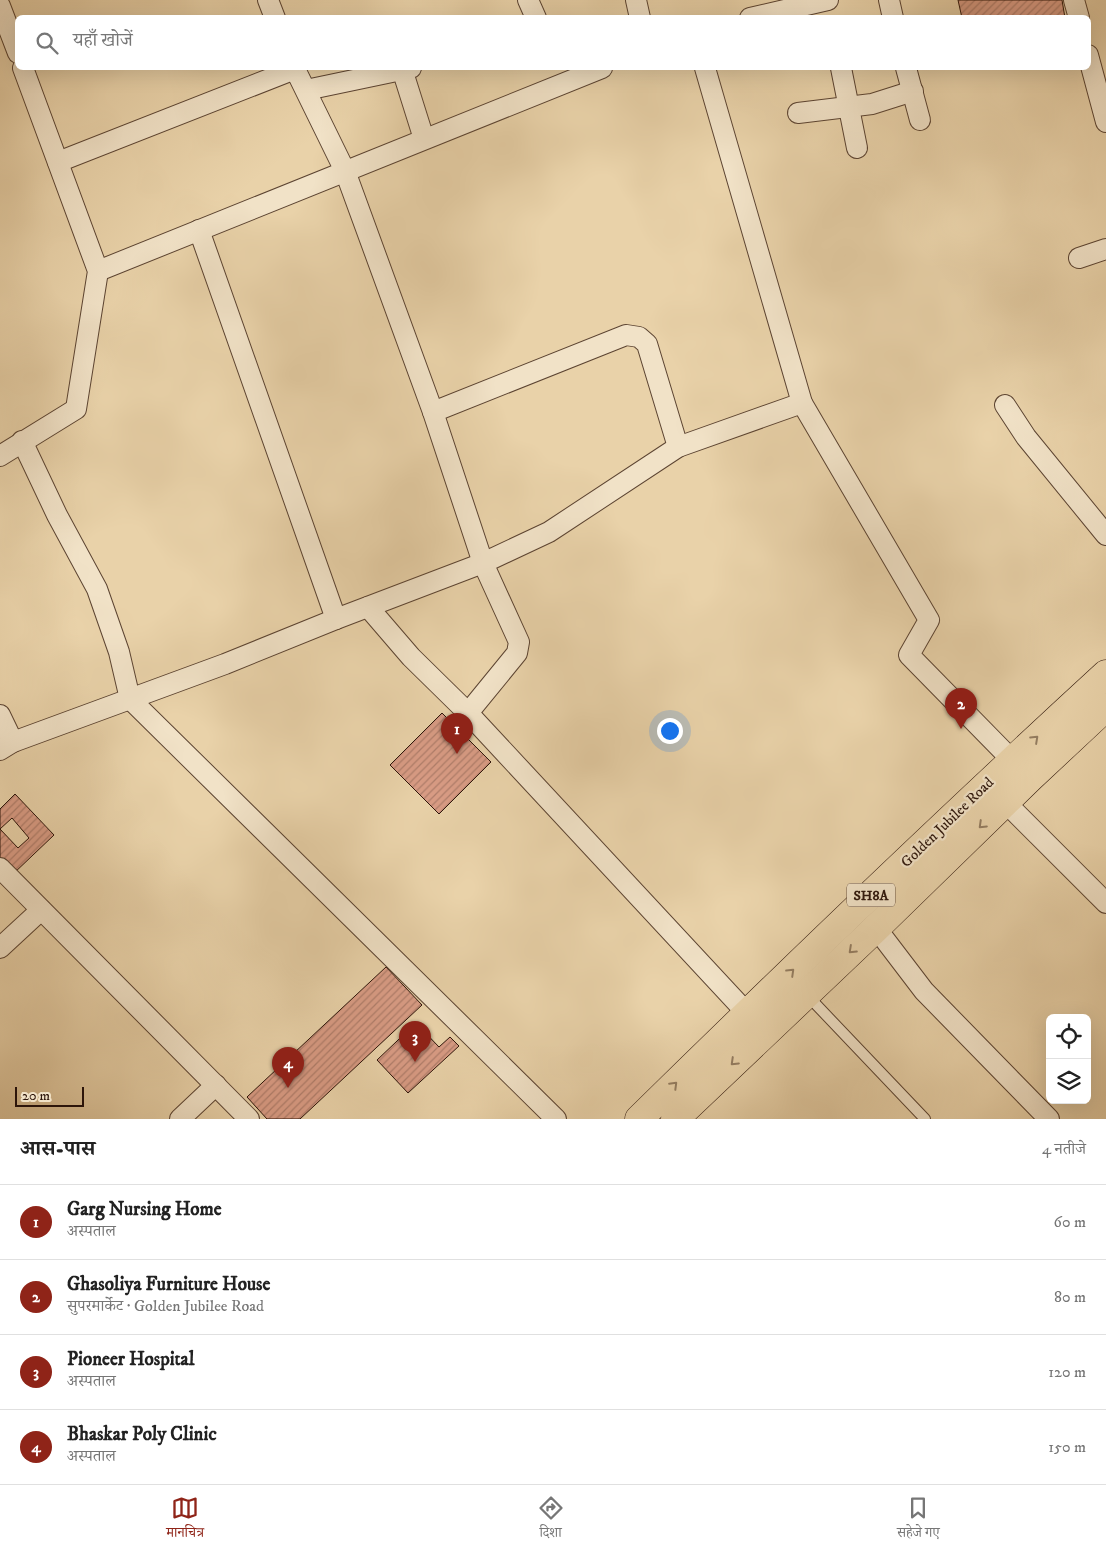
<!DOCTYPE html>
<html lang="hi">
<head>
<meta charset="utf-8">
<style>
	:root { --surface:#fff; --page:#f6f6f6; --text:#222; --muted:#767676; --line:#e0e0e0; --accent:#8f2418 }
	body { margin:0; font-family:"IM FELL DW Pica","Noto Serif Devanagari",serif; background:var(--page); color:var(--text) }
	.controls { position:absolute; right:15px; bottom:15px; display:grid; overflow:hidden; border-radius:8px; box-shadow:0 5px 20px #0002 }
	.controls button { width:45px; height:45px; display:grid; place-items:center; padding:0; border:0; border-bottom:1px solid var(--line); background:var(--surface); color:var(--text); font:25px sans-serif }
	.scale { position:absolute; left:15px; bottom:12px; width:69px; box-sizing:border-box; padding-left:5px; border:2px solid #2d150a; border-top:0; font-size:14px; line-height:18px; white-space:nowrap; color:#2d150a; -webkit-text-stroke:4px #f1e2c7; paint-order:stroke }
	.you { position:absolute; left:669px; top:730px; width:18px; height:18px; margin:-12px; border:4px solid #fff; border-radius:50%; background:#1a73e8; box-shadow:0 0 0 8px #1a73e833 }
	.badge { display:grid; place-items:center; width:32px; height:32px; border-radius:50%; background:var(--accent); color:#fff; font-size:16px; font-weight:700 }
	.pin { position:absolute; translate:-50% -41px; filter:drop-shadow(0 1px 2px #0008) }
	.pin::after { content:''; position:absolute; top:26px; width:18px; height:15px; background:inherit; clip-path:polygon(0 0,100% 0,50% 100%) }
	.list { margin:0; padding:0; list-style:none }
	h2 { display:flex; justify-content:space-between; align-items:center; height:65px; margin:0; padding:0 20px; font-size:21px }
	h2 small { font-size:16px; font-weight:400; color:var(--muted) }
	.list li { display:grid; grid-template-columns:32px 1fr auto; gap:15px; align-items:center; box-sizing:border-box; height:75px; padding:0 20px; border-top:1px solid var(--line) }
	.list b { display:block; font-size:19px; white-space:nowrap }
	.list p { margin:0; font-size:16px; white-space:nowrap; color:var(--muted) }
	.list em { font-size:16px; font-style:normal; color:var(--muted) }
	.icon { flex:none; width:28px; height:28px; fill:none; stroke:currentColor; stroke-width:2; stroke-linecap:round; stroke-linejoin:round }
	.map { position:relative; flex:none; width:1106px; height:1119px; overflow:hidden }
	.search { position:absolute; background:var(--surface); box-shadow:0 5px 20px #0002; left:15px; right:15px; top:15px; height:55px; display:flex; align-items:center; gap:12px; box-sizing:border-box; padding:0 18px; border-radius:8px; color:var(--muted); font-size:19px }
	.sheet { height:365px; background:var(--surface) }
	nav { display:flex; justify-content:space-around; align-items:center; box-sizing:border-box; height:70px; border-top:1px solid var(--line); background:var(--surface); font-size:14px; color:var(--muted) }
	nav a { display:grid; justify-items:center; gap:2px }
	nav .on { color:var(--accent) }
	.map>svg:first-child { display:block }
	.building { fill:url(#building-hatch); stroke:#2d150a; fill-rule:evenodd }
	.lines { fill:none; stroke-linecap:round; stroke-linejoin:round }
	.lane-casing { stroke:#5c4432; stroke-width:12 }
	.street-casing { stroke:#5c4432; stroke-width:22 }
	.primary-casing { stroke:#2d150a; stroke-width:29 }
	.lane { stroke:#f1e2c7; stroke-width:10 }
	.street { stroke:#f1e2c7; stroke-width:20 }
	.primary { stroke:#e9d2a9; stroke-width:28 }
	.oneway { stroke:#947d61 }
	.labels { text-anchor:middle; stroke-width:4.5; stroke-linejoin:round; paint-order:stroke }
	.shield { fill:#f1e2c7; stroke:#685243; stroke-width:1 }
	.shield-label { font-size:14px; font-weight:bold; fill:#2d150a }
	.street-label { font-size:15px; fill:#2d150a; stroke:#f1e2c7 }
</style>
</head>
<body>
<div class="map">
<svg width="1106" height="1119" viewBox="0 0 1106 1119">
	<defs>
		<pattern id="building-hatch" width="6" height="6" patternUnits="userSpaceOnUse" patternTransform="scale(1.25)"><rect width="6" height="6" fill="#d99c85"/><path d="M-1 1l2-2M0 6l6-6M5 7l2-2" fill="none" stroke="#b07e6b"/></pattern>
	</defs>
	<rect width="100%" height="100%" fill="#e9d2a9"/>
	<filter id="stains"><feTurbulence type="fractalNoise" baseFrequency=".004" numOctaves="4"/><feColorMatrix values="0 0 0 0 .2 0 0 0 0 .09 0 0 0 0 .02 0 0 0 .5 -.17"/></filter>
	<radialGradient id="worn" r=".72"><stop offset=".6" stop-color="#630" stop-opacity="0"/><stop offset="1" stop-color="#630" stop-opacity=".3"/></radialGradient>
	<!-- building -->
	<g class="building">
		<polygon points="958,0 1062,0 1065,18 962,18"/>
		<polygon points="442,713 491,762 439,814 390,765"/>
		<path d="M 15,794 L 54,835 L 12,875 L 0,862 L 0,809 ZM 12,818 L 29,838 L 18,848 L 0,829 Z"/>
		<polygon points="386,967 422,1005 300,1119 267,1119 247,1097"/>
		<polygon points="416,1023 439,1047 450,1037 459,1046 408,1093 377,1060"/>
	</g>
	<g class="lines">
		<defs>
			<polyline id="lane" points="807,995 925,1119"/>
			<g id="street">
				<polyline points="268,0 275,18"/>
				<polyline points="528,0 536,18"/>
				<polyline points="636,0 640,18"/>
				<polyline points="889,0 893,18"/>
				<polyline points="1074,0 1079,18"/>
				<polyline points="0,6 18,53"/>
				<polyline points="750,18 828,0"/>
				<polyline points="1088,55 1106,122"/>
				<polyline points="841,68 857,148"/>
				<polyline points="906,68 920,120"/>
				<polyline points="402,69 424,139"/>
				<polyline points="306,90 411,68"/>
				<polyline points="798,113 872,104 913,91"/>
				<polyline points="58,162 295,69 345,171 433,412 483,563 519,642 517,653 468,713"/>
				<polyline points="199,230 336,619"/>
				<polyline points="1079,258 1106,249"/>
				<polyline points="98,271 602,68"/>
				<polyline points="802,403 929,620 909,655 1012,760"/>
				<polyline points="1005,405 1026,437 1106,535"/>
				<polyline points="433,412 626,335 639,337 647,344 678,447"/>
				<polyline points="22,441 57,515 97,589 119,652 130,699 556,1119"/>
				<polyline points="0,456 76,409 98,271 23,68"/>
				<polyline points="368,607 411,657 468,713 757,1024"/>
				<polyline points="0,715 13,742"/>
				<polyline points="0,750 13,742 225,664 336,619 483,563 549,532 678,447 802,403 705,68"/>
				<polyline points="996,793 1106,903"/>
				<polyline points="0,868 249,1119"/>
				<polyline points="876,928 924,991 1049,1119"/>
				<polyline points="0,948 41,910"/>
				<polyline points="180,1119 216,1085"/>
			</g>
			<g id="primary">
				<path d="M 639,1119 C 793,968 948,819 1106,674"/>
				<polyline points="675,1119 876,928 1030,778 1106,707"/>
			</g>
		</defs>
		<!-- lane casing -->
		<use href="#lane" class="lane-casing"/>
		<!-- street casing -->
		<use href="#street" class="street-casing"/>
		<!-- primary casing -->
		<use href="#primary" class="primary-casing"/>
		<!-- lane -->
		<use href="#lane" class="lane"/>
		<!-- street -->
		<use href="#street" class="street"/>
		<!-- primary -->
		<use href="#primary" class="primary"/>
	</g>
	<!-- one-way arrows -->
	<defs><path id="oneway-chevron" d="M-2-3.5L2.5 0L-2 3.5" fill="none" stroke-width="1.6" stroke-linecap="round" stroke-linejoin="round" transform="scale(1.25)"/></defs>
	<g class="oneway">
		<use href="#oneway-chevron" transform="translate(1035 739) rotate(-43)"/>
		<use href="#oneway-chevron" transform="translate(982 825) rotate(136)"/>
		<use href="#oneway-chevron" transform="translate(852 950) rotate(137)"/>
		<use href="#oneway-chevron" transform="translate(791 972) rotate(-44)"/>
		<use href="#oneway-chevron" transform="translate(734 1062) rotate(136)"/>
		<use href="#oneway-chevron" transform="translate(674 1085) rotate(-45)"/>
	</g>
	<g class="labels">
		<!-- shield labels -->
		<rect class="shield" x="847" y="883.5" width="48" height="23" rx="4"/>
		<g class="shield-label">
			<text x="871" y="900">SH8A</text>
		</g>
		<!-- street labels -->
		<g class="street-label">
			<text transform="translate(947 822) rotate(-44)" y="5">Golden Jubilee Road</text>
		</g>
	</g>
	<rect width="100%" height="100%" filter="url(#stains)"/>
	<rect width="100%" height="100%" fill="url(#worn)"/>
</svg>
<div class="controls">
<button><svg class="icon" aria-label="locate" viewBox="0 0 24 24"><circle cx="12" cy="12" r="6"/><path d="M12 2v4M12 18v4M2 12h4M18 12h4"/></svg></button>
<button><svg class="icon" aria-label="layers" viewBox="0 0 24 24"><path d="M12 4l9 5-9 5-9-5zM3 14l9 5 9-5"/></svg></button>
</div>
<div class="scale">20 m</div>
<div class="you"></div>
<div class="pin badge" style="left:457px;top:754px">1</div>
<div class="pin badge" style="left:961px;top:729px">2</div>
<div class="pin badge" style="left:415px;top:1062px">3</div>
<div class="pin badge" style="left:288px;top:1088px">4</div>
<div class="search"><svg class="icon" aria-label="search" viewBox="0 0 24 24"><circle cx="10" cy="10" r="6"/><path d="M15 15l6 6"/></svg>यहाँ खोजें</div>
</div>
<section class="sheet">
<h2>आस-पास<small>4 नतीजे</small></h2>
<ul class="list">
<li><span class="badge">1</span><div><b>Garg Nursing Home</b><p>अस्पताल</p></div><em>60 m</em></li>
<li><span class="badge">2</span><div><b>Ghasoliya Furniture House</b><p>सुपरमार्केट · Golden Jubilee Road</p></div><em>80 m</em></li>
<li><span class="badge">3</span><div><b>Pioneer Hospital</b><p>अस्पताल</p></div><em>120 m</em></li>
<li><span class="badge">4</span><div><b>Bhaskar Poly Clinic</b><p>अस्पताल</p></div><em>150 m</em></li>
</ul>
</section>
<nav>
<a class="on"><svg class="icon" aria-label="map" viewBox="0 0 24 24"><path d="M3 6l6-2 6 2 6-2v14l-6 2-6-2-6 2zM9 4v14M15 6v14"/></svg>मानचित्र</a>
<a><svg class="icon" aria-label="directions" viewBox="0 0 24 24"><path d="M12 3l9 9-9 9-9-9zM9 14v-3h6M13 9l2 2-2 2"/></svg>दिशा</a>
<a><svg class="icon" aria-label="saved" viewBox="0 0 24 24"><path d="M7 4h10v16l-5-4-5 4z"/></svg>सहेजे गए</a>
</nav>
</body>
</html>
